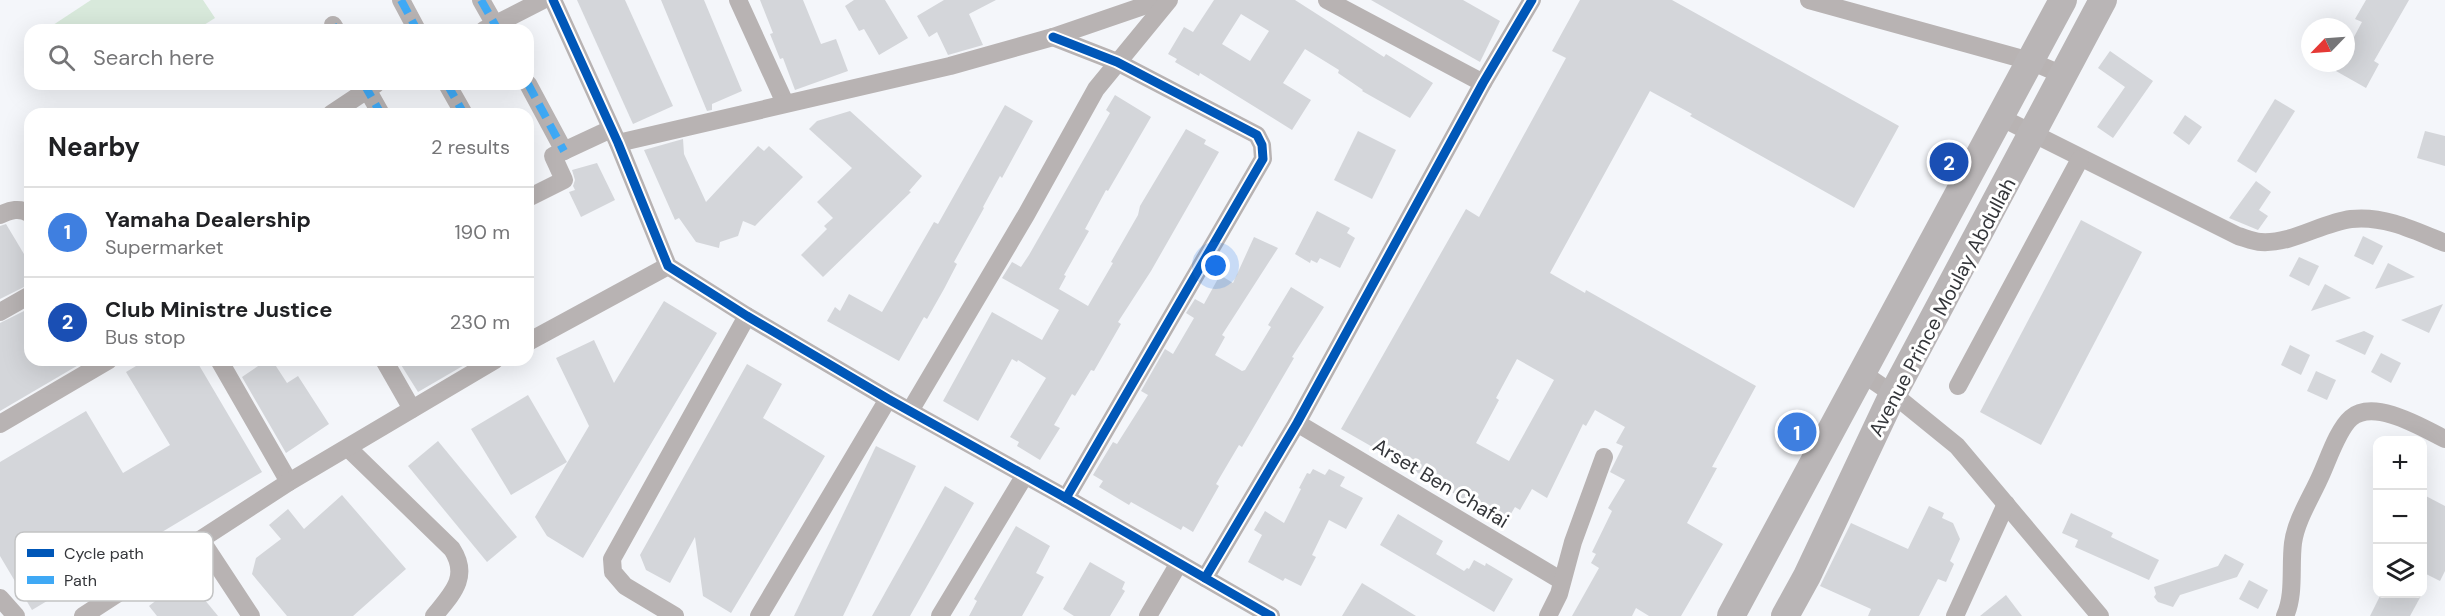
<!DOCTYPE html>
<html lang="en">
<head>
<meta charset="utf-8">
<style>
	:root { --surface:#fff; --page:#f2f2f2; --text:#202124; --muted:#757577; --line:#e0e0e0; --accent:#77797d }
	body { margin:0; font-family:"DM Sans",sans-serif; background:var(--page); color:var(--text) }
	.controls { position:absolute; right:18px; bottom:18px; display:grid; overflow:hidden; border-radius:12px; box-shadow:0 6px 24px #0002 }
	.controls button { width:54px; height:54px; display:grid; place-items:center; padding:0; border:0; border-bottom:2px solid var(--line); background:var(--surface); color:var(--text); font:30px sans-serif }
	.compass { position:absolute; left:2301px; top:18px; width:54px; height:54px; border-radius:50%; background:var(--surface); box-shadow:0 6px 24px #0002; rotate:245deg }
	.you { position:absolute; left:1216px; top:266px; width:21px; height:21px; margin:-15px; border:4px solid #fff; border-radius:50%; background:#1a73e8; box-shadow:0 0 0 9px #1a73e833 }
	.badge { display:grid; place-items:center; width:39px; height:39px; border-radius:50%; background:var(--accent); color:#fff; font-size:20px; font-weight:700 }
	.pin { position:absolute; translate:-50% -50%; border:3px solid #fff; box-shadow:0 2px 6px #0006 }
	.list { margin:0; padding:0; list-style:none }
	h2 { display:flex; justify-content:space-between; align-items:center; height:78px; margin:0; padding:0 24px; font-size:26px }
	h2 small { font-size:20px; font-weight:400; color:var(--muted) }
	.list li { display:grid; grid-template-columns:39px 1fr auto; gap:18px; align-items:center; box-sizing:border-box; height:90px; padding:0 24px; border-top:2px solid var(--line) }
	.list b { display:block; font-size:22px; white-space:nowrap }
	.list p { margin:0; font-size:20px; white-space:nowrap; color:var(--muted) }
	.list em { font-size:20px; font-style:normal; color:var(--muted) }
	.icon { flex:none; width:33px; height:33px; fill:none; stroke:currentColor; stroke-width:2; stroke-linecap:round; stroke-linejoin:round }
	.map { position:relative; flex:none; width:2445px; height:616px; overflow:hidden }
	.search { position:absolute; background:var(--surface); box-shadow:0 6px 24px #0002; left:24px; top:24px; width:510px; height:66px; display:flex; align-items:center; gap:15px; box-sizing:border-box; padding:0 21px; border-radius:18px; color:var(--muted); font-size:22px }
	.panel { position:absolute; background:var(--surface); box-shadow:0 6px 24px #0002; left:24px; top:108px; width:510px; height:258px; border-radius:18px }
	.map>svg:first-child { display:block }
	.green { fill:#d8e9db }
	.building { fill:#d4d6da; fill-rule:evenodd }
	.lines { fill:none; stroke-linecap:round; stroke-linejoin:round }
	.minor { stroke:#b8b3b3; stroke-width:18 }
	.primary { stroke:#b9b5b6; stroke-width:28 }
	.quiet { stroke:#3fa9f5; stroke-width:8; stroke-dasharray:15 8; stroke-linecap:butt }
	.cycleway-casing { stroke:#fff; stroke-width:13 }
	.cycleway { stroke:#0057b8; stroke-width:9 }
	.labels { text-anchor:middle; stroke-width:6; stroke-linejoin:round; paint-order:stroke }
	.street-label { font-size:20px; fill:#34363a; stroke:#fff }
	.key { fill:#fff; stroke:#c2c3c4; stroke-width:1.5 }
	.key-label { font-size:16px; fill:#34363a }
</style>
</head>
<body>
<div class="map">
<svg width="2445" height="616" viewBox="0 0 2445 616">
	<rect width="100%" height="100%" fill="#f4f6fa"/>
	<!-- green -->
	<polygon class="green" points="91,0 203,0 215,18 196,30 48,30 47,29"/>
	<!-- building -->
	<g class="building">
		<polygon points="577,0 625,0 673,106 633,124"/>
		<polygon points="661,0 704,0 742,91 712,104 712,110 707,111"/>
		<polygon points="760,0 803,0 821,44 836,39 848,71 795,90 783,58 780,59 770,34 773,33"/>
		<polygon points="854,0 885,0 908,38 879,55 864,29 859,31 845,6"/>
		<polygon points="944,0 996,0 969,14 983,45 948,55 937,32 929,37 917,16"/>
		<path d="M 1214,0 L 1295,0 L 1384,57 L 1386,54 L 1433,83 L 1410,118 L 1362,91 L 1363,90 L 1338,73 L 1339,70 L 1305,49 L 1283,83 L 1311,100 L 1292,130 L 1200,73 L 1199,76 L 1175,62 L 1177,59 L 1168,54 L 1184,27 L 1193,32 ZM 1241,14 L 1269,31 L 1250,61 L 1222,44 Z"/>
		<polygon points="1371,0 1463,0 1500,21 1480,62"/>
		<path d="M 1580,0 L 1672,0 L 1899,126 L 1854,208 L 1690,116 L 1692,114 L 1650,91 L 1550,273 L 1585,293 L 1586,290 L 1756,386 L 1712,467 L 1717,468 L 1687,523 L 1723,544 L 1681,616 L 1649,616 L 1636,608 L 1632,616 L 1572,616 L 1599,568 L 1591,563 L 1596,554 L 1592,552 L 1612,511 L 1608,508 L 1625,480 L 1610,472 L 1623,446 L 1616,443 L 1625,427 L 1595,410 L 1586,426 L 1583,424 L 1547,498 L 1532,489 L 1520,510 L 1515,507 L 1503,527 L 1467,506 L 1469,502 L 1341,429 L 1466,209 L 1479,217 L 1566,58 L 1552,51 ZM 1517,359 L 1554,380 L 1509,461 L 1476,443 L 1499,400 L 1496,398 Z"/>
		<polygon points="2366,0 2409,0 2374,61 2379,64 2366,88 2336,71 2340,63 2346,63 2346,52 2362,22 2355,19"/>
		<polygon points="2110,51 2153,81 2113,138 2097,127 2125,87 2098,68"/>
		<polygon points="1115,95 1151,117 1108,191 1106,190 1085,229 1089,231 1064,275 1066,276 1059,289 1088,306 1113,263 1111,262 1138,215 1140,206 1186,129 1206,140 1204,144 1219,152 1151,271 1118,322 1121,324 1094,371 1091,370 1075,396 1072,394 1054,425 1060,428 1040,460 1017,446 1019,442 1010,437 1046,378 1018,360 1017,362 1012,359 978,421 943,401 992,312 1042,340 1059,310 1002,278 1012,262 1021,267 1029,255 1110,113 1106,110"/>
		<polygon points="2275,99 2295,111 2256,173 2237,161"/>
		<polygon points="1005,105 1033,121 1002,178 1000,176 983,207 984,208 954,262 957,264 944,289 927,319 924,317 899,361 827,321 835,307 840,311 849,294 882,312 934,222 938,224"/>
		<polygon points="850,111 922,176 909,191 911,192 823,277 801,255 827,229 824,226 833,218 817,202 852,168 809,129 817,121"/>
		<polygon points="2185,115 2202,127 2189,145 2173,133"/>
		<polygon points="1358,131 1396,150 1372,199 1334,180"/>
		<polygon points="2425,131 2445,136 2445,166 2417,158"/>
		<polygon points="683,139 684,154 706,202 758,146 764,151 769,146 803,177 755,226 743,221 738,236 720,242 719,248 696,242 679,218 675,220 644,150"/>
		<polygon points="597,163 615,200 581,217 569,192 575,190 573,186 575,180 572,170"/>
		<polygon points="2256,181 2271,192 2259,210 2268,216 2258,230 2229,218"/>
		<polygon points="1317,211 1350,228 1347,233 1355,238 1340,268 1320,258 1317,263 1311,260 1310,263 1295,254"/>
		<polygon points="2081,220 2142,252 2041,445 1980,412"/>
		<polygon points="6,224 30,264 30,284 0,299 0,226"/>
		<polygon points="2363,236 2383,246 2373,265 2354,256"/>
		<polygon points="1254,237 1278,248 1222,335 1225,337 1215,355 1242,371 1245,370 1271,327 1268,325 1291,287 1324,307 1292,357 1294,358 1242,447 1239,445 1216,484 1219,486 1193,532 1183,526 1181,530 1131,502 1129,505 1099,487 1103,481 1093,475 1113,442 1117,444 1148,395 1141,391 1165,349 1173,354 1194,318 1186,313 1195,299 1204,304 1220,275 1233,283"/>
		<polygon points="2299,257 2319,266 2309,286 2289,276"/>
		<polygon points="2388,263 2415,277 2375,289"/>
		<polygon points="2325,284 2351,298 2311,311"/>
		<polygon points="664,301 717,333 583,558 547,536 535,517 589,426 556,358 594,340 614,383"/>
		<polygon points="2443,304 2429,333 2401,320"/>
		<polygon points="30,308 30,360 87,360 0,411 0,323"/>
		<polygon points="2364,331 2374,336 2365,355 2335,341"/>
		<polygon points="2290,345 2310,355 2301,375 2281,365"/>
		<polygon points="2381,353 2401,363 2391,383 2371,372"/>
		<polygon points="146,360 196,360 262,472 32,610 0,556 0,462 86,411 123,473 170,445 126,372"/>
		<polygon points="267,360 272,360 287,383 298,376 329,424 286,453 242,377"/>
		<polygon points="398,360 473,360 418,392"/>
		<polygon points="747,364 782,384 763,418 825,456 731,613 703,596 695,537 670,583 646,570 640,555"/>
		<polygon points="2316,371 2336,380 2327,400 2307,391"/>
		<polygon points="528,395 567,462 511,495 471,429"/>
		<polygon points="438,441 517,537 487,562 408,466"/>
		<polygon points="876,446 916,466 843,616 794,616"/>
		<polygon points="1313,469 1325,475 1329,469 1345,477 1340,486 1363,498 1346,529 1329,520 1312,555 1316,557 1301,586 1285,578 1283,581 1248,562 1262,535 1254,530 1265,511 1284,523 1301,489 1299,488 1307,473 1310,474"/>
		<polygon points="945,486 974,503 910,616 872,616"/>
		<polygon points="2422,494 2445,506 2445,571 2440,581 2422,572"/>
		<polygon points="342,495 406,569 353,616 287,616 252,574 256,558 281,539 269,525 288,509 304,529"/>
		<polygon points="1929,506 1944,513 1942,518 1953,523 1960,539 1950,561 1954,564 1946,582 1938,579 1919,616 1868,616 1871,609 1820,586 1851,523 1908,549"/>
		<polygon points="2071,513 2113,533 2111,537 2159,560 2149,580 2075,547 2078,540 2062,533"/>
		<polygon points="1398,514 1443,541 1436,554 1464,571 1467,568 1469,569 1474,560 1485,566 1486,563 1513,579 1494,612 1380,545"/>
		<polygon points="1016,526 1050,546 1036,573 1044,577 1022,616 969,616 977,601 974,599"/>
		<polygon points="2225,554 2244,564 2237,577 2180,595 2173,607 2158,602 2154,597 2156,594 2154,587 2218,566"/>
		<polygon points="1090,562 1125,582 1122,589 1125,591 1110,616 1074,616 1063,609"/>
		<polygon points="186,577 218,616 157,616 149,606"/>
		<polygon points="2249,580 2268,590 2258,609 2239,599"/>
		<polygon points="1362,583 1377,592 1416,616 1342,616"/>
		<polygon points="2381,594 2422,594 2410,616 2370,616"/>
		<polygon points="2006,595 2022,616 1980,616"/>
	</g>
	<g class="lines">
		<!-- minor -->
		<g class="minor">
			<polyline points="401,0 417,30"/>
			<polyline points="481,0 498,30"/>
			<polyline points="553,0 618,143 668,266 747,316 888,399 1066,498 1271,616"/>
			<polyline points="738,0 785,103"/>
			<polyline points="1327,0 1483,83"/>
			<polyline points="1809,0 2030,61 2063,75"/>
			<polyline points="333,25 336,30"/>
			<polyline points="484,30 543,0"/>
			<polyline points="1053,37 1117,62 1257,135 1262,145 1263,159 1066,498"/>
			<polyline points="364,84 381,114"/>
			<polyline points="447,84 464,114"/>
			<polyline points="528,84 564,151"/>
			<polyline points="331,114 376,84"/>
			<path d="M 2000,117 L 2238,236 C 2245,238 2254,242 2261,242 C 2292,244 2321,223 2351,219 C 2384,215 2416,231 2445,243"/>
			<polyline points="618,143 950,66 1053,37 1161,0"/>
			<polyline points="528,198 564,180 553,156 611,129"/>
			<path d="M 0,215 C 10,210 20,207 30,214"/>
			<polyline points="0,312 30,295"/>
			<polyline points="528,342 668,266"/>
			<polyline points="219,360 289,482"/>
			<polyline points="384,360 412,409"/>
			<polyline points="1862,373 1893,394 1957,446 2100,616"/>
			<polyline points="1958,386 2080,159"/>
			<polyline points="910,411 1026,215 1096,89 1169,0"/>
			<polyline points="1297,423 1562,581"/>
			<polyline points="0,424 109,360"/>
			<path d="M 348,448 L 452,549 C 470,577 452,594 434,616"/>
			<polyline points="201,540 251,616"/>
			<polyline points="1205,578 1297,423 1483,83 1532,0"/>
			<polyline points="0,598 16,616"/>
			<polyline points="83,616 289,482 495,360"/>
			<polyline points="675,616 625,586 613,572 612,559 747,316"/>
			<polyline points="759,616 888,399"/>
			<polyline points="940,616 1025,475"/>
			<polyline points="1148,616 1179,563"/>
			<polyline points="1548,616 1559,594 1573,542 1604,457"/>
			<polyline points="1955,616 2006,504"/>
			<path d="M 2285,616 C 2295,594 2290,567 2293,543 C 2296,520 2312,496 2321,475 C 2328,460 2338,429 2351,418 C 2374,398 2423,428 2445,439"/>
		</g>
		<!-- primary -->
		<g class="primary">
			<polyline points="1731,616 2063,0"/>
			<polyline points="1785,616 1807,576 1893,394 2103,0"/>
		</g>
		<!-- quiet -->
		<g class="quiet">
			<polyline points="401,0 417,30"/>
			<polyline points="481,0 498,30"/>
			<polyline points="333,25 336,30"/>
			<polyline points="364,84 381,114"/>
			<polyline points="447,84 464,114"/>
			<polyline points="528,84 564,151"/>
		</g>
		<defs>
			<g id="cycleway">
				<polyline points="553,0 618,143 668,266 747,316 888,399 1066,498 1271,616"/>
				<polyline points="1053,37 1117,62 1257,135 1262,145 1263,159 1066,498"/>
				<polyline points="1205,578 1297,423 1483,83 1532,0"/>
			</g>
		</defs>
		<!-- cycleway casing -->
		<use href="#cycleway" class="cycleway-casing"/>
		<!-- cycleway -->
		<use href="#cycleway" class="cycleway"/>
	</g>
	<g class="labels">
		<!-- street labels -->
		<g class="street-label">
			<text transform="translate(1942 307) rotate(-62)" y="7">Avenue Prince Moulay Abdullah</text>
			<text transform="translate(1441 483) rotate(31)" y="7">Arset Ben Chafai</text>
		</g>
	</g>
	<!-- legend -->
	<rect x="15" y="532" width="198" height="69" rx="9" class="key"/>
	<rect x="27" y="549" width="27" height="8" fill="#0057b8"/>
	<rect x="27" y="576" width="27" height="8" fill="#3fa9f5"/>
	<g class="key-label">
		<text x="64" y="559">Cycle path</text>
		<text x="64" y="586">Path</text>
	</g>
</svg>
<div class="controls">
<button>+</button>
<button>−</button>
<button><svg class="icon" aria-label="layers" viewBox="0 0 24 24"><path d="M12 4l9 5-9 5-9-5zM3 14l9 5 9-5"/></svg></button>
</div>
<svg class="compass" viewBox="-18 -18 36 36"><path d="M0-13l5 13h-10z" fill="#e53935"/><path d="M0 13l5-13h-10z" fill="#757577"/></svg>
<div class="you"></div>
<div class="pin badge" style="left:1797px;top:432px;background:#3f7fe0">1</div>
<div class="pin badge" style="left:1949px;top:162px;background:#1a4fb4">2</div>
<div class="search"><svg class="icon" aria-label="search" viewBox="0 0 24 24"><circle cx="10" cy="10" r="6"/><path d="M15 15l6 6"/></svg>Search here</div>
<section class="panel">
<h2>Nearby<small>2 results</small></h2>
<ul class="list">
<li><span class="badge" style="background:#3f7fe0">1</span><div><b>Yamaha Dealership</b><p>Supermarket</p></div><em>190 m</em></li>
<li><span class="badge" style="background:#1a4fb4">2</span><div><b>Club Ministre Justice</b><p>Bus stop</p></div><em>230 m</em></li>
</ul>
</section>
</div>
</body>
</html>
